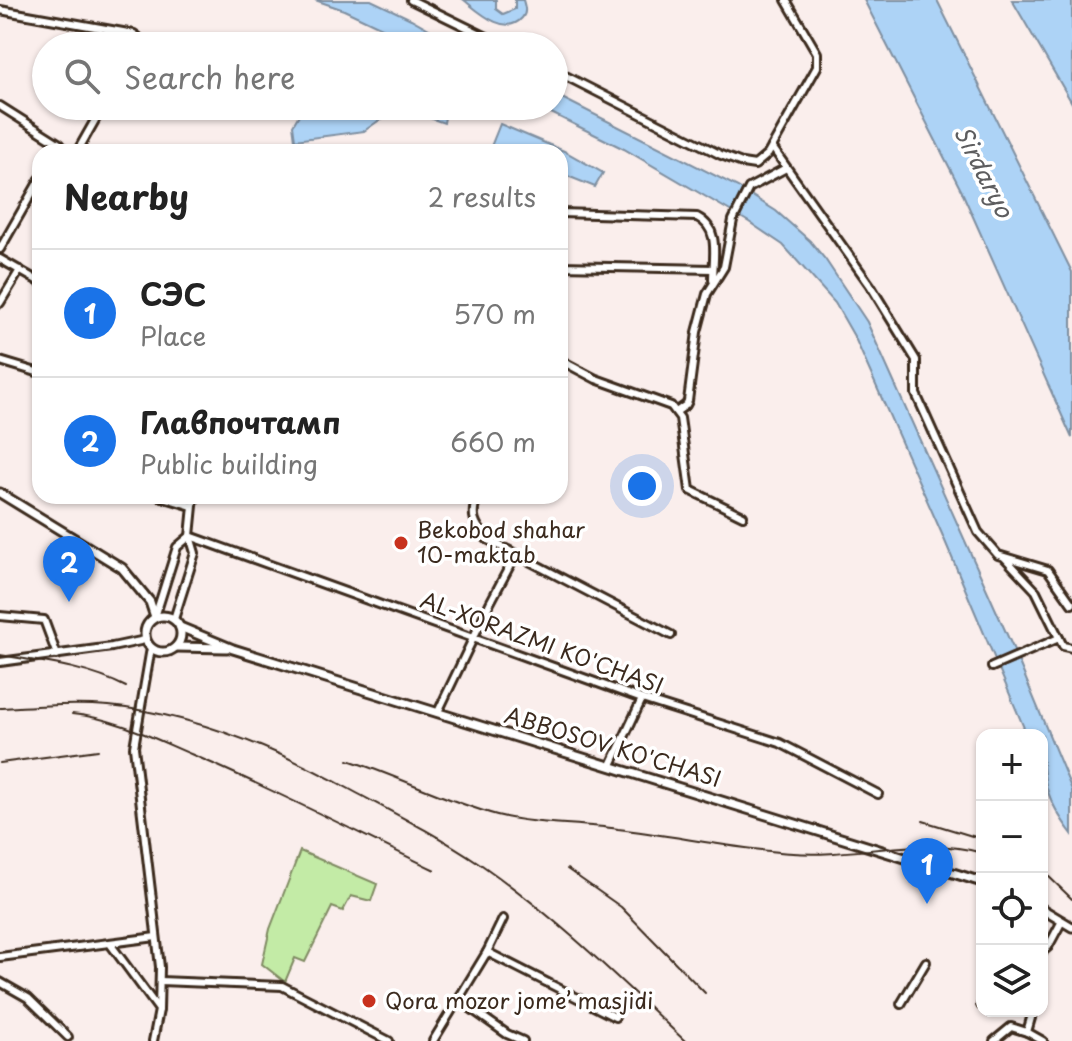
<!DOCTYPE html>
<html lang="en">
<head>
<meta charset="utf-8">
<style>
	:root { --surface:#fff; --page:#f6f6f6; --text:#222; --muted:#767676; --line:#e0e0e0; --accent:#1a73e8 }
	body { margin:0; font-family:"Playpen Sans",sans-serif; background:var(--page); color:var(--text) }
	.controls { position:absolute; right:24px; bottom:24px; display:grid; overflow:hidden; border-radius:16px; box-shadow:0 2px 6px #0004 }
	.controls button { width:72px; height:72px; display:grid; place-items:center; padding:0; border:0; border-bottom:2px solid var(--line); background:var(--surface); color:var(--text); font:40px sans-serif }
	.you { position:absolute; left:642px; top:486px; width:28px; height:28px; margin:-20px; border:6px solid #fff; border-radius:50%; background:#1a73e8; box-shadow:0 0 0 12px #1a73e833 }
	.badge { display:grid; place-items:center; width:52px; height:52px; border-radius:50%; background:var(--accent); color:#fff; font-size:26px; font-weight:700 }
	.pin { position:absolute; translate:-50% -66px; filter:drop-shadow(0 2px 4px #0008) }
	.pin::after { content:''; position:absolute; top:42px; width:28px; height:24px; background:inherit; clip-path:polygon(0 0,100% 0,50% 100%) }
	.list { margin:0; padding:0; list-style:none }
	h2 { display:flex; justify-content:space-between; align-items:center; height:104px; margin:0; padding:0 32px; font-size:34px }
	h2 small { font-size:26px; font-weight:400; color:var(--muted) }
	.list li { display:grid; grid-template-columns:52px 1fr auto; gap:24px; align-items:center; box-sizing:border-box; height:128px; padding:0 32px; border-top:2px solid var(--line) }
	.list b { display:block; font-size:30px; white-space:nowrap }
	.list p { margin:0; font-size:26px; white-space:nowrap; color:var(--muted) }
	.list em { font-size:26px; font-style:normal; color:var(--muted) }
	.icon { flex:none; width:44px; height:44px; fill:none; stroke:currentColor; stroke-width:2; stroke-linecap:round; stroke-linejoin:round }
	.map { position:relative; flex:none; width:1072px; height:1041px; overflow:hidden }
	.search { position:absolute; background:var(--surface); box-shadow:0 2px 6px #0004; left:32px; top:32px; width:536px; height:88px; display:flex; align-items:center; gap:20px; box-sizing:border-box; padding:0 28px; border-radius:44px; color:var(--muted); font-size:30px }
	.panel { position:absolute; background:var(--surface); box-shadow:0 2px 6px #0004; left:32px; top:144px; width:536px; height:360px; border-radius:24px }
	.map>svg:first-child { display:block }
	.green { fill:#c3eba6; stroke:#7f8a62; stroke-width:2 }
	.water { fill:#add3f6; stroke:#7f8fa0; stroke-width:2 }
	.lines { fill:none; stroke-linecap:round; stroke-linejoin:round }
	.minor-casing { stroke:#3b2a1e; stroke-width:12 }
	.major-casing { stroke:#3b2a1e; stroke-width:13 }
	.minor { stroke:#fff; stroke-width:6 }
	.major { stroke:#fff; stroke-width:7 }
	.rail { stroke:#3b2a1e; stroke-width:2 }
	.poi-dot { fill:#c8321e; stroke:#fff; stroke-width:3 }
	.labels { text-anchor:middle; stroke-width:7; stroke-linejoin:round; paint-order:stroke }
	.poi-label { font-size:22px; fill:#3b2a1e; stroke:#fff; text-anchor:start }
	.street-label { font-size:22px; fill:#3b2a1e; stroke:#fff }
	.water-label { font-size:24px; font-style:italic; fill:#5d5d5f; stroke:#fff }
</style>
</head>
<body>
<div class="map">
<svg width="1072" height="1041" viewBox="0 0 1072 1041">
	<rect width="100%" height="100%" fill="#faeeec"/>
	<filter id="ink" filterUnits="userSpaceOnUse"><feTurbulence type="fractalNoise" baseFrequency=".0125" numOctaves="2"/><feDisplacementMap in="SourceGraphic" scale="16" xChannelSelector="R" yChannelSelector="G"/><feConvolveMatrix kernelMatrix="1 2 1 2 8 2 1 2 1" color-interpolation-filters="sRGB"/></filter>
	<g filter="url(#ink)">
		<!-- green -->
		<polygon class="green" points="300,851 377,884 371,901 351,896 343,911 332,907 305,962 295,958 285,982 262,964 270,929"/>
		<!-- water -->
		<g class="water">
			<polygon points="315,0 371,0 411,19 459,46 420,46 344,10"/>
			<path d="M 464,0 L 496,0 L 496,9 L 503,14 L 515,9 L 515,0 L 523,0 C 525,7 527,13 522,18 C 505,37 478,11 464,0 Z"/>
			<polygon points="864,0 937,0 1072,272 1072,438 962,192"/>
			<polygon points="1012,0 1072,0 1072,103"/>
			<path d="M 554,94 L 738,187 L 776,211 L 810,241 L 825,259 L 867,322 L 1013,648 L 1072,790 L 1072,834 C 1044,797 1042,779 1042,735 L 1027,735 L 942,534 L 855,338 L 835,303 L 783,245 L 749,222 L 624,149 L 537,106 L 554,106 Z"/>
			<polygon points="304,106 447,106 444,123 398,107 364,131 295,140 293,125"/>
			<polygon points="500,124 564,151 603,173 595,187 560,173 560,152 494,152 490,149"/>
		</g>
		<g class="lines">
			<defs>
				<g id="minor">
					<polyline points="411,0 505,46"/>
					<polyline points="0,10 134,34 138,37 138,46"/>
					<polyline points="554,70 721,155 742,163 755,165 768,154 817,67 817,53 786,0"/>
					<polyline points="0,106 60,144 66,152"/>
					<polyline points="772,147 870,285 916,360 916,394 978,532 998,555 1048,570 1072,604"/>
					<polyline points="77,152 103,106"/>
					<path d="M 560,213 L 697,217 C 721,229 713,257 713,280"/>
					<polyline points="0,249 40,179"/>
					<polyline points="0,259 40,282"/>
					<polyline points="560,266 713,269"/>
					<polyline points="0,303 20,270"/>
					<polyline points="560,360 596,379 671,406 680,418 690,490 743,516"/>
					<polyline points="0,361 40,373"/>
					<polyline points="676,412 686,405 688,401 697,332 707,294 724,267 733,220 749,188 786,168"/>
					<polyline points="159,496 192,506"/>
					<path d="M 478,496 C 469,515 475,525 487,539 L 671,635"/>
					<polyline points="190,536 642,699 780,743 878,794"/>
					<polyline points="1005,558 1036,591 1063,646 1072,648"/>
					<polyline points="0,616 44,620 57,655"/>
					<polyline points="155,617 177,547 190,536"/>
					<polyline points="174,619 195,553 190,536 194,496"/>
					<polyline points="151,648 134,747 160,967 159,1010"/>
					<polyline points="0,662 112,647 145,640"/>
					<polyline points="992,667 1059,638"/>
					<polyline points="438,712 490,603 516,554"/>
					<polyline points="611,765 642,699"/>
					<polyline points="111,945 159,1010 153,1041"/>
					<polyline points="487,952 615,1017"/>
					<polyline points="1042,952 1048,947 1062,921"/>
					<polyline points="0,957 156,937"/>
					<polyline points="160,981 282,986 389,1041"/>
					<polyline points="0,982 28,998 68,1037"/>
					<polyline points="459,1000 507,1034 523,1041"/>
					<polyline points="901,1004 926,962"/>
					<polyline points="981,1005 982,1004"/>
					<polyline points="1033,1011 1027,1032 1043,1041"/>
					<polyline points="433,1041 487,952 503,919"/>
					<polyline points="994,1041 1011,1027 1027,1032"/>
				</g>
				<g id="major">
					<polyline points="0,493 122,568 150,602 155,617"/>
					<circle cx="163" cy="634" r="18"/>
					<polyline points="180,627 233,649 982,882"/>
					<polyline points="176,647 227,648"/>
					<polyline points="1042,909 1072,927"/>
				</g>
			</defs>
			<!-- minor casing -->
			<use href="#minor" class="minor-casing"/>
			<!-- major casing -->
			<use href="#major" class="major-casing"/>
			<!-- minor -->
			<use href="#minor" class="minor"/>
			<!-- major -->
			<use href="#major" class="major"/>
			<!-- rail -->
			<g class="rail">
				<path d="M 0,655 C 43,662 87,667 126,687"/>
				<path d="M 0,708 C 36,706 73,703 109,706 C 194,714 279,750 353,791 C 396,814 439,836 479,863 C 554,915 619,979 685,1041"/>
				<path d="M 72,714 C 115,718 153,738 193,755 C 275,790 354,831 435,870"/>
				<path d="M 348,760 C 398,776 446,801 497,815 C 536,825 578,823 618,829 C 677,836 734,849 793,853 C 855,858 921,835 982,853"/>
				<polyline points="0,763 98,750"/>
				<polyline points="923,821 982,839"/>
				<polyline points="567,869 621,907 705,993"/>
				<polyline points="1042,870 1072,899"/>
			</g>
		</g>
	</g>
	<!-- markers -->
	<g class="poi-dot">
		<circle cx="401" cy="543" r="8"/>
		<circle cx="369" cy="1001" r="8"/>
	</g>
	<g class="labels">
		<!-- poi labels -->
		<g class="poi-label">
			<text x="417" y="538">Bekobod shahar<tspan x="417" dy="25">10-maktab</tspan></text>
			<text x="385" y="1009">Qora mozor jome’ masjidi</text>
		</g>
		<!-- street labels -->
		<g class="street-label">
			<text transform="translate(542 643) rotate(20)" y="8">AL-XORAZMI KO'CHASI</text>
			<text transform="translate(613 747) rotate(17)" y="8">ABBOSOV KO'CHASI</text>
		</g>
		<!-- water labels -->
		<g class="water-label">
			<text transform="translate(983 172) rotate(63)" y="8">Sirdaryo</text>
		</g>
	</g>
</svg>
<div class="controls">
<button>+</button>
<button>−</button>
<button><svg class="icon" aria-label="locate" viewBox="0 0 24 24"><circle cx="12" cy="12" r="6"/><path d="M12 2v4M12 18v4M2 12h4M18 12h4"/></svg></button>
<button><svg class="icon" aria-label="layers" viewBox="0 0 24 24"><path d="M12 4l9 5-9 5-9-5zM3 14l9 5 9-5"/></svg></button>
</div>
<div class="you"></div>
<div class="pin badge" style="left:927px;top:904px">1</div>
<div class="pin badge" style="left:69px;top:602px">2</div>
<div class="search"><svg class="icon" aria-label="search" viewBox="0 0 24 24"><circle cx="10" cy="10" r="6"/><path d="M15 15l6 6"/></svg>Search here</div>
<section class="panel">
<h2>Nearby<small>2 results</small></h2>
<ul class="list">
<li><span class="badge">1</span><div><b>СЭС</b><p>Place</p></div><em>570 m</em></li>
<li><span class="badge">2</span><div><b>Главпочтамп</b><p>Public building</p></div><em>660 m</em></li>
</ul>
</section>
</div>
</body>
</html>
